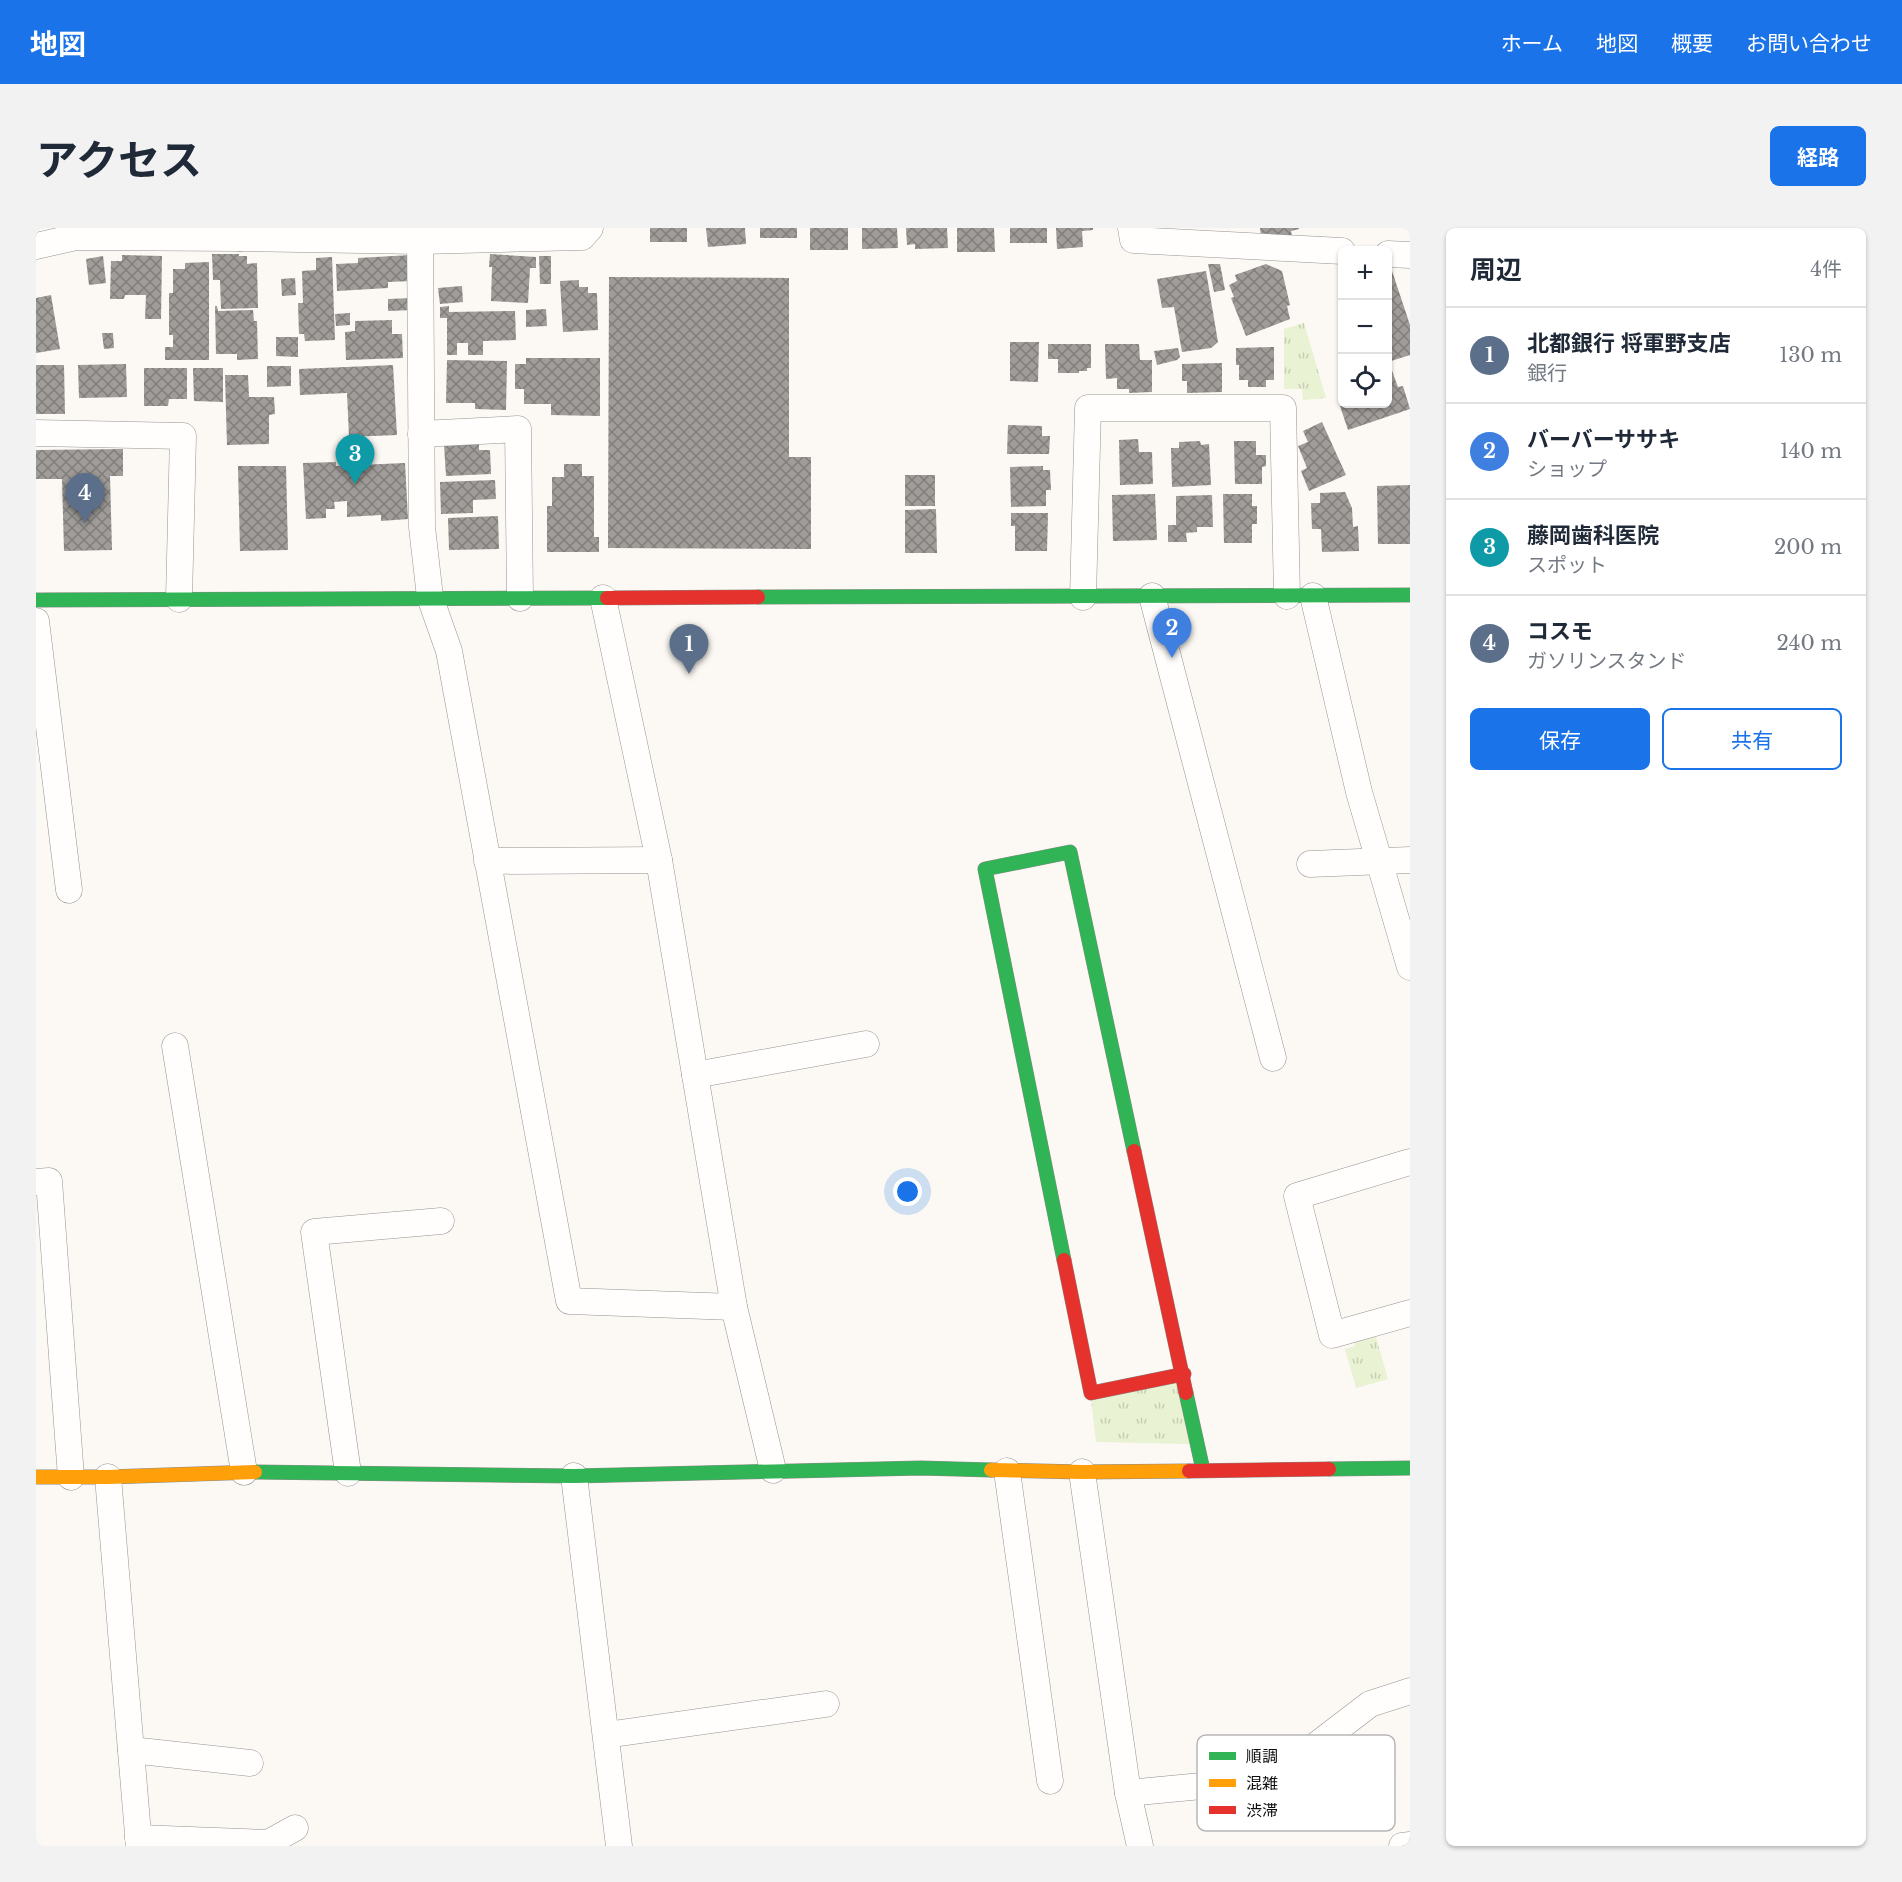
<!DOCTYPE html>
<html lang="ja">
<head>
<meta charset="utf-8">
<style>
	:root { --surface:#fff; --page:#f2f2f3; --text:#1f2937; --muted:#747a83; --line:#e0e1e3; --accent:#1a73e8 }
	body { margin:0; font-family:"Libre Baskerville","Noto Sans JP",serif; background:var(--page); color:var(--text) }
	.controls { position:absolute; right:18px; top:18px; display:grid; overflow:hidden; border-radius:9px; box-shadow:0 2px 4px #0004 }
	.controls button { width:54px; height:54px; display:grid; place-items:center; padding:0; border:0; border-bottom:2px solid var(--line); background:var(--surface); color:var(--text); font:30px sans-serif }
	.you { position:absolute; left:872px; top:964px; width:21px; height:21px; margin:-15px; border:4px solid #fff; border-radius:50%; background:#1a73e8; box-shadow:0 0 0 9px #1a73e833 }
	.badge { display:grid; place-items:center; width:39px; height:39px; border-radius:50%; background:var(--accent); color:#fff; font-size:20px; font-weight:700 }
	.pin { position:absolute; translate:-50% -50px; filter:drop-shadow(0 2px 3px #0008) }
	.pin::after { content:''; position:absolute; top:32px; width:21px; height:18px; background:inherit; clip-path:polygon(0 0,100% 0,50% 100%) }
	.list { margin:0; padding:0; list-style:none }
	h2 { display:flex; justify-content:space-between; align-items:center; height:78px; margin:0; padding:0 24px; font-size:26px }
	h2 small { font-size:20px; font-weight:400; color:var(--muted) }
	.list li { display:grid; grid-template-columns:39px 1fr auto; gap:18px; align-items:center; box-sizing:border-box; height:96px; padding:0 24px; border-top:2px solid var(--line) }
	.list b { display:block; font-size:22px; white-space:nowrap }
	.list p { margin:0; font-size:20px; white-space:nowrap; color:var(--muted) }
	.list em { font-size:20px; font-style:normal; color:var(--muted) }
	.actions { display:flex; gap:12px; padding:18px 24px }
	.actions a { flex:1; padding:14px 0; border:2px solid var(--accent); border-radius:9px; text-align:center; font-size:21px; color:var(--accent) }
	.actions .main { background:var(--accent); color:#fff }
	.icon { flex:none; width:33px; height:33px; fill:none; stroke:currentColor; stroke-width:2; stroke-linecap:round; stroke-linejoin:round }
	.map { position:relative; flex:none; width:1374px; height:1618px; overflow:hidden; border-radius:9px }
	header { display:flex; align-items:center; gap:36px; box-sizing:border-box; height:84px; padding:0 30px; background:var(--accent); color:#fff }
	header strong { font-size:28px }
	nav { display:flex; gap:33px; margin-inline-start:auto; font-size:21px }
	.intro { display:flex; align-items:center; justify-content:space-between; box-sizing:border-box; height:144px; padding:0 36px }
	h1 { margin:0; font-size:42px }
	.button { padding:15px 27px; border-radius:9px; background:var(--accent); color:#fff; font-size:21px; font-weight:700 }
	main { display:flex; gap:36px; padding:0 36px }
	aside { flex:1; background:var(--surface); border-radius:9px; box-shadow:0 2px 4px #0004 }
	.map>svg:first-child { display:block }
	.park { fill:url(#park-tufts) }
	.building { fill:url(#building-cross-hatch) }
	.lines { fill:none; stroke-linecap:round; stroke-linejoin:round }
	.street-casing { stroke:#959492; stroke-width:27 }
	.fast-casing { stroke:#8c8a88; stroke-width:15 }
	.slow-casing { stroke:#8c8a88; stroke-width:15 }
	.jam-casing { stroke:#8c8a88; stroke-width:15 }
	.street { stroke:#fffefd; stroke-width:26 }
	.fast { stroke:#30b455; stroke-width:14 }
	.slow { stroke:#ff9f0a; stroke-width:14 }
	.jam { stroke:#e5322d; stroke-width:14 }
	.key { fill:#fff; stroke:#b7b7b7; stroke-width:1.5 }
	.key-label { font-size:16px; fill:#0e0e0e }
</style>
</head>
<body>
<header>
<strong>地図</strong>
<nav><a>ホーム</a><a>地図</a><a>概要</a><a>お問い合わせ</a></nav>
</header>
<div class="intro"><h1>アクセス</h1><a class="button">経路</a></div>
<main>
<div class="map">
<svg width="1374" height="1618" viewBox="0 0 1374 1618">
	<defs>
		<pattern id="park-tufts" width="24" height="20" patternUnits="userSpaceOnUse" patternTransform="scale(1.5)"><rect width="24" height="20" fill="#e9f2d2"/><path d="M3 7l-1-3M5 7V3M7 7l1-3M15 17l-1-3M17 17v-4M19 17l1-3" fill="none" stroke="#c7ceb3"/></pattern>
		<pattern id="building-cross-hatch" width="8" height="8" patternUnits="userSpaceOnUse" patternTransform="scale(1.5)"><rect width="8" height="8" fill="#9f9c99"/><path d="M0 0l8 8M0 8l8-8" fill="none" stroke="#807e7b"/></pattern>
	</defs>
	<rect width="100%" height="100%" fill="#fcf9f4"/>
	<!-- park -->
	<g class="park">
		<polygon points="1268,95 1290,170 1267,172 1266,161 1248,161 1248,101"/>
		<polygon points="1338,1102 1352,1151 1320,1160 1309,1121 1319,1118 1316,1108"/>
		<polygon points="1142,1154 1154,1216 1060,1214 1055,1171"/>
	</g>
	<!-- building -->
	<g class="building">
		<rect x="614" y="0" width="37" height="14"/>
		<polygon points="670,0 709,0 710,16 672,19"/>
		<rect x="724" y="0" width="37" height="10"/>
		<rect x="774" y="0" width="38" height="22"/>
		<polygon points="826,0 861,0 862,20 826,21"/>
		<polygon points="870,0 911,0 912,20 879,21 879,16 871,17"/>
		<polygon points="921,0 958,0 959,24 921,24"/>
		<rect x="974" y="0" width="37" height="15"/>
		<polygon points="1020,0 1057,0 1057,2 1046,3 1047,19 1021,21"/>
		<polygon points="1224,0 1263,0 1263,1 1255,3 1256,8 1225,8"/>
		<polygon points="176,26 203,26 203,28 211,28 211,36 221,35 222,80 185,81 184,52 177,52"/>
		<polygon points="454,26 500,29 500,40 494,40 492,75 455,73 456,39 453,39"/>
		<polygon points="86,27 126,28 125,91 109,91 110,67 89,67 88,71 74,71 75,33 86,33"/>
		<polygon points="375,27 376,53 352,54 352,60 301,63 300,36 322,35 322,30"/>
		<polygon points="67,28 70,55 53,57 50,31"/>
		<polygon points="503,28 515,28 515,56 504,56"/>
		<polygon points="296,29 299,112 269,113 268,106 263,106 262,75 267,75 266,43 280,42 280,30"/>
		<polygon points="1352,31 1374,97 1374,127 1352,134"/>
		<polygon points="173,34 173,132 129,132 129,119 137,119 137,107 133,107 133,65 137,65 137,41 149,41 149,35"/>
		<polygon points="1172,36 1184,36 1189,62 1178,64"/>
		<polygon points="1230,36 1246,43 1254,77 1251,78 1254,91 1210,108 1195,70 1198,69 1193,57 1201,53 1199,47"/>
		<polygon points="1170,43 1182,114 1175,120 1146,124 1138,79 1126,80 1121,51"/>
		<polygon points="573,49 753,50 753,229 775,229 775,321 572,320"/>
		<polygon points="259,50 260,67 246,68 245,51"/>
		<polygon points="543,52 543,59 552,59 552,65 561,65 562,102 527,104 524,53"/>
		<polygon points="426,58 427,74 404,76 402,60"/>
		<polygon points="15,67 24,121 0,125 0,70"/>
		<polygon points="376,70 377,82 352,83 352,71"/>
		<polygon points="179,78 181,78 182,83 217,82 218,93 221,93 222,131 201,132 201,126 180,126"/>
		<polygon points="413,78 413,84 479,83 480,112 447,113 447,127 432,127 432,115 421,115 421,127 411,127 411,90 404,90 404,79"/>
		<polygon points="510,81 511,98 490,99 490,82"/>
		<polygon points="314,85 314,97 300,98 299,86"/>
		<polygon points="356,92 356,106 366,106 367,130 310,132 309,104 319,103 319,93"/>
		<polygon points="66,105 77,105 78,120 68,121"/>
		<polygon points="240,109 262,109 262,129 240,128"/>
		<polygon points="974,114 1003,114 1002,154 974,153"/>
		<polygon points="1012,116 1055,116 1055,140 1051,140 1051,143 1043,143 1043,145 1022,145 1022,131 1012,131"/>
		<polygon points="1069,116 1103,116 1104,132 1116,132 1116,164 1093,165 1093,161 1081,161 1081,150 1070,151"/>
		<polygon points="1238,119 1238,152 1230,152 1230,159 1212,159 1212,152 1203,152 1203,137 1200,137 1200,120"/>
		<polygon points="1142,120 1144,129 1141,132 1121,137 1118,123"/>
		<polygon points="490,130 564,130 564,188 515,187 515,176 488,176 488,161 479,161 479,136 490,136"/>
		<polygon points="411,132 471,133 470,182 439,181 439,175 410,175"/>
		<polygon points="1186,135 1186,164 1151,165 1151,153 1146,153 1146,136"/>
		<polygon points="90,136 91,169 43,170 42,137"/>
		<polygon points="0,137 28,137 29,186 0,186"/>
		<polygon points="357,137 361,207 313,209 311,165 264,167 263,141"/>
		<polygon points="231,138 255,138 255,158 231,159"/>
		<polygon points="108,140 151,140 151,171 133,171 132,178 108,178"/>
		<polygon points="157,140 187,140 187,174 158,173"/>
		<polygon points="1355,140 1362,159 1367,158 1374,181 1312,202 1304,178 1311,176 1352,176 1352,142"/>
		<polygon points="189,147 212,147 213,169 238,169 239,186 233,187 233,216 191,217"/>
		<polygon points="1286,194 1310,247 1273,263 1265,243 1271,240 1262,218 1272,214 1267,203"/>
		<polygon points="972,197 1006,198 1006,208 1014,208 1013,226 971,226"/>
		<polygon points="1102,211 1103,224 1116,224 1117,256 1084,257 1083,212"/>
		<polygon points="1164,213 1165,217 1173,216 1175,257 1136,259 1135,220 1143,220 1143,214"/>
		<polygon points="1198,213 1220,213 1220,227 1230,227 1230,238 1226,239 1226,256 1199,256"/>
		<polygon points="443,216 443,222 454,222 455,246 410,248 408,217"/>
		<polygon points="87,221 87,248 74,248 76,322 28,323 26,251 0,251 0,222"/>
		<polygon points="300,234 300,238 369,235 372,291 345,293 345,287 311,289 311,273 298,274 299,281 290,281 290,290 270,291 267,235"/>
		<polygon points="528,236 546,236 546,248 558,248 558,309 563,309 563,324 511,324 511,278 516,278 516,249 528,249"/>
		<polygon points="202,238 250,238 252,322 204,323"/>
		<polygon points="1007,238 1007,242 1014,242 1015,262 1010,262 1010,278 975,279 974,239"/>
		<rect x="869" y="247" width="30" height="31"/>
		<polygon points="459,252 460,271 437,272 437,285 405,286 404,254"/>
		<polygon points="1374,257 1374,316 1342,316 1341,258"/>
		<polygon points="1309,264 1316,280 1317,299 1322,298 1323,323 1286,324 1285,301 1276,301 1275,275 1284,275 1284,265"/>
		<polygon points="1119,266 1121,312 1077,313 1076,267"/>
		<polygon points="1187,266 1216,266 1216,278 1221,278 1221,296 1216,296 1216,315 1188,315"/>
		<polygon points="1176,267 1177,299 1161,299 1161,304 1150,305 1151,314 1132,314 1132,297 1140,297 1140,268"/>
		<polygon points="900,281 901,325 869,325 869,282"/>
		<polygon points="975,285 1012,285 1011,323 979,323 979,298 975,298"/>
		<polygon points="462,288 463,321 413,322 412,290"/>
	</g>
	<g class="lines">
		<defs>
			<g id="street">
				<polyline points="204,0 204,10 385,13 546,9 554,0"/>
				<polyline points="384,0 386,299 394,369 413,423 533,1073 698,1079"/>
				<polyline points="1095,0 1097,12 1306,23"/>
				<polyline points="0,18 40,9 204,10"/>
				<polyline points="1352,26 1374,27"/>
				<polyline points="0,205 147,208 143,371"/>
				<polyline points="385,206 482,201 484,370"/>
				<polyline points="1116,368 1237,830"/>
				<polyline points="1277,368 1323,564 1374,739"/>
				<polyline points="1047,369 1052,180 1247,180 1251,368"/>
				<polyline points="567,370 623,632 698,1079 737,1242"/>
				<polyline points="0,393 33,662"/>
				<polyline points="451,633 623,632"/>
				<polyline points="1274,636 1374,632"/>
				<polyline points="139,818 208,1244"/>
				<polyline points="659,847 830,816"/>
				<polyline points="1374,934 1261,968 1296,1107 1374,1085"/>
				<polyline points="0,954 13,953 35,1249"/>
				<polyline points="971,1243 1014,1553"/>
				<polyline points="1046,1244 1092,1565 1104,1618"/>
				<polyline points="312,1245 278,1004 405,993"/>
				<polyline points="538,1248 583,1618"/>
				<polyline points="72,1249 103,1618"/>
				<polyline points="570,1507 790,1476"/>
				<polyline points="95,1522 214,1535"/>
				<polyline points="1092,1565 1176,1557 1266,1528 1334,1476 1374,1463"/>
				<polyline points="102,1610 232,1615 259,1600"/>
				<polyline points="1366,1618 1374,1617"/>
			</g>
			<g id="fast">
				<polyline points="722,369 1374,367"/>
				<polyline points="0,372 571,370"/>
				<polyline points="1028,1032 949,641 1034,624 1098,923"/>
				<polyline points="1150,1165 1167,1242"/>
				<polyline points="1293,1241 1374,1240"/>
				<polyline points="219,1244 538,1248 885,1240 955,1242"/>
			</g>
			<g id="slow">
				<polyline points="955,1242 1046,1244 1153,1243"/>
				<polyline points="0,1249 72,1249 219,1244"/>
			</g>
			<g id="jam">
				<polyline points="571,370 722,369"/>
				<polyline points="1098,923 1150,1165"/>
				<polyline points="1028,1032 1055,1165 1148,1146"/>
				<polyline points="1153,1243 1293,1241"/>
			</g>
		</defs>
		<!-- street casing -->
		<use href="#street" class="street-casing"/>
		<!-- fast casing -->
		<use href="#fast" class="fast-casing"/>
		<!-- slow casing -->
		<use href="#slow" class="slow-casing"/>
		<!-- jam casing -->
		<use href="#jam" class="jam-casing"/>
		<!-- street -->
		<use href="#street" class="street"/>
		<!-- fast -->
		<use href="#fast" class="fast"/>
		<!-- slow -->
		<use href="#slow" class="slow"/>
		<!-- jam -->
		<use href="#jam" class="jam"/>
	</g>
	<!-- legend -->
	<rect x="1161" y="1507" width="198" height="96" rx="9" class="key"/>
	<rect x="1173" y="1524" width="27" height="8" fill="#30b455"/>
	<rect x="1173" y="1551" width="27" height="8" fill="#ff9f0a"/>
	<rect x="1173" y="1578" width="27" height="8" fill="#e5322d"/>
	<g class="key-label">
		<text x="1210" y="1534">順調</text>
		<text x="1210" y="1561">混雑</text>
		<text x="1210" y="1588">渋滞</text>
	</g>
</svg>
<div class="controls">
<button>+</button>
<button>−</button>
<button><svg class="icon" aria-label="locate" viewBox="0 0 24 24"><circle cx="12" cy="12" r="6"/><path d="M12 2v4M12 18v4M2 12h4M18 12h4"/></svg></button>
</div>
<div class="you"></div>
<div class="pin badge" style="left:653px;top:446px;background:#5c6f8a">1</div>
<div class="pin badge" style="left:1136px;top:430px;background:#3f7fe0">2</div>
<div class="pin badge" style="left:319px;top:256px;background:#0f9aa8">3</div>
<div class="pin badge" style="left:49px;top:295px;background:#5c6f8a">4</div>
</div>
<aside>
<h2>周辺<small>4件</small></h2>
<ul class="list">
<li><span class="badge" style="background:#5c6f8a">1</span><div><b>北都銀行 将軍野支店</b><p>銀行</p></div><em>130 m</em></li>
<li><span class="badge" style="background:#3f7fe0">2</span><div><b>バーバーササキ</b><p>ショップ</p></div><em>140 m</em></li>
<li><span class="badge" style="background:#0f9aa8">3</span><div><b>藤岡歯科医院</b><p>スポット</p></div><em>200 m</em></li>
<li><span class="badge" style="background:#5c6f8a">4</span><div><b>コスモ</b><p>ガソリンスタンド</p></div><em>240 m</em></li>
</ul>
<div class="actions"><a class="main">保存</a><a>共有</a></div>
</aside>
</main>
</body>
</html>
